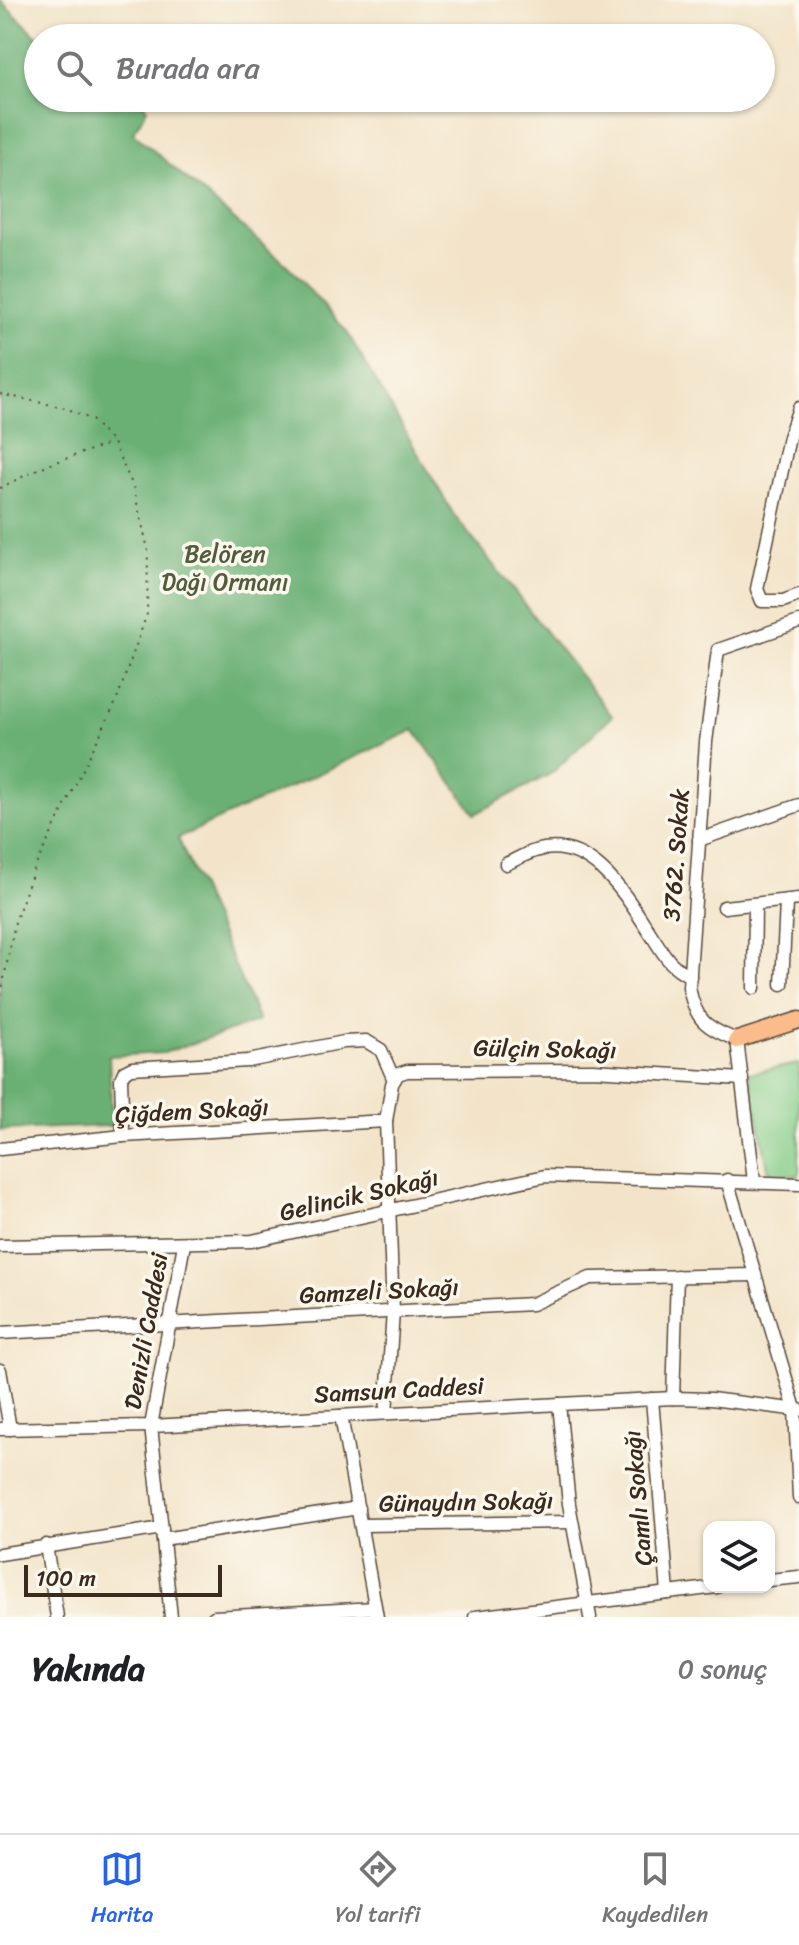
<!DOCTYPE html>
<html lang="tr">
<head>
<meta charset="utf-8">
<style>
	:root { --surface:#fff; --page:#f6f6f6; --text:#202124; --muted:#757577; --line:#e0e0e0; --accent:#2563eb }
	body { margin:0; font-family:Sriracha,sans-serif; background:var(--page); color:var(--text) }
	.controls { position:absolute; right:24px; bottom:24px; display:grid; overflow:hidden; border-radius:16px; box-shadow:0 2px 6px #0004 }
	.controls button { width:72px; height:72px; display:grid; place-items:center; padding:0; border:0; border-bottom:2px solid var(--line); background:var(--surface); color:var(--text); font:40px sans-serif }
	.scale { position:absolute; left:24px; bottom:20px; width:198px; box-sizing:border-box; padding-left:8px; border:4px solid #3b2a1e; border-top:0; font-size:22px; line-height:28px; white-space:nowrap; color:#3b2a1e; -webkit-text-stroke:6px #fbf7ec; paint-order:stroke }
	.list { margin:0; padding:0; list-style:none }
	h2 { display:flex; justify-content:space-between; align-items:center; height:104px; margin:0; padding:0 32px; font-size:34px }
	h2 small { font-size:26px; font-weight:400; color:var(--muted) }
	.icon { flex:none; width:44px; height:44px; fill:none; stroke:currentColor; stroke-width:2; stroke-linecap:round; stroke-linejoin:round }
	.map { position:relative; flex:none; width:799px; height:1617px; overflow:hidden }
	.search { position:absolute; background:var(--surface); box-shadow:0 2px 6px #0004; left:24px; right:24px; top:24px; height:88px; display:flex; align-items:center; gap:20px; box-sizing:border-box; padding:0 28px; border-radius:44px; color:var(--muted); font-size:30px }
	.sheet { height:216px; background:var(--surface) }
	nav { display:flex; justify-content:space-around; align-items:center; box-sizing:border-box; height:112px; border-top:2px solid var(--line); background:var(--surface); font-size:22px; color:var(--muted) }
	nav a { display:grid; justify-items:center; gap:4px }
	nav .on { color:var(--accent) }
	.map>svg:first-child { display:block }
	.green { fill:#84cc88; stroke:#607b53; stroke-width:2 }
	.forest { fill:#6bb074; stroke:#536d49; stroke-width:2 }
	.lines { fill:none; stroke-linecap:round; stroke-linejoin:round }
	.minor-casing { stroke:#574638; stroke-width:15 }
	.major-casing { stroke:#574638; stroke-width:19 }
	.path { stroke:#574638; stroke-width:2; stroke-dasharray:2 6; stroke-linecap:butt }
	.minor { stroke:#fff; stroke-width:12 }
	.major { stroke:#f9bc8a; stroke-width:16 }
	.labels { text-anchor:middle; stroke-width:7; stroke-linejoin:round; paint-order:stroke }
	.park-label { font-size:24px; fill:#515b3e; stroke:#fbf7ec }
	.street-label { font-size:24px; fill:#3b2a1e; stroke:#fbf7ec }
</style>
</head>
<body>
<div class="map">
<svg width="799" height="1617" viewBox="0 0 799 1617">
	<rect width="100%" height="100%" fill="#fbf7ec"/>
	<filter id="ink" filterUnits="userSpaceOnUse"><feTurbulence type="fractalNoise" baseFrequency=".0125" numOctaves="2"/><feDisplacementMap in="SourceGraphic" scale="16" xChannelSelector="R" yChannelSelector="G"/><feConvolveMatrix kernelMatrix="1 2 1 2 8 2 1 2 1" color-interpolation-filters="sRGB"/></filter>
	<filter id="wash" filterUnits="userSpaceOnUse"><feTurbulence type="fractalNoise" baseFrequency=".006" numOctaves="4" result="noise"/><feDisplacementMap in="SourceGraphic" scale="32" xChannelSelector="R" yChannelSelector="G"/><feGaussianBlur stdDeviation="1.8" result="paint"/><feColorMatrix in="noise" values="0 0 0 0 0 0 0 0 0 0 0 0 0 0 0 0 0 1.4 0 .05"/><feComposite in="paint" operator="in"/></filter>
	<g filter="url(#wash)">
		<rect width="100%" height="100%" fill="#f3e4c9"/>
		<!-- green -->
		<polygon class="green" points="799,1064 799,1176 769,1173 749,1073"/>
		<!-- forest -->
		<polygon class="forest" points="0,0 39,38 38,98 96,98 99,101 103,98 140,98 147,109 133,133 287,265 347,332 454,515 612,716 552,773 475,814 414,730 178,838 259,1021 164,1053 109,1056 112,1126 0,1130"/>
	</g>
	<g filter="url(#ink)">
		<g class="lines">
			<defs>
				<g id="minor">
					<polyline points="799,408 789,437 757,589 762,601 783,601 799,595"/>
					<polyline points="699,840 799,805"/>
					<path d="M 506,864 C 515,860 525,854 535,851 C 592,834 627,898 652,936 C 665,955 668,965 690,976"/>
					<polyline points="724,907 799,899"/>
					<polyline points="782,984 786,903"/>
					<polyline points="754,988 755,905"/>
					<polyline points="123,1136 121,1079 124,1072 132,1068 248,1061 344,1042 366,1041 381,1050 394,1080"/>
					<polyline points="0,1149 123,1136 386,1121"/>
					<polyline points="727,1180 795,1409 799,1498"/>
					<path d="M 754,1181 L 737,1040 C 706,1028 695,1020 689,987 L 706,742 L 718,650 L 799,622"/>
					<polyline points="0,1246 252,1241 545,1176 799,1184"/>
					<polyline points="0,1333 532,1304 590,1278 755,1275"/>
					<polyline points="0,1370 10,1429"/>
					<polyline points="673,1398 677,1276"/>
					<polyline points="652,1399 668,1593"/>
					<polyline points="559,1404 569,1504 590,1617"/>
					<polyline points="386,1413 393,1312 386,1121 392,1084 398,1074 407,1071 593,1070 742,1079"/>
					<polyline points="341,1416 377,1617"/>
					<polyline points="0,1429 151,1426 673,1398 711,1399 799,1410"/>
					<polyline points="361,1525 572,1522"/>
					<polyline points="163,1539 358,1508"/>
					<polyline points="46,1545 57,1617"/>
					<polyline points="0,1554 162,1528"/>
					<polyline points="769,1580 799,1577"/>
					<polyline points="171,1617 151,1426 184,1244"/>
					<polyline points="214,1617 375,1608"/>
					<polyline points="475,1617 717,1587"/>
				</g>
				<polyline id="major" points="737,1040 799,1020"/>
			</defs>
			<!-- minor casing -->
			<use href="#minor" class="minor-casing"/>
			<!-- major casing -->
			<use href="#major" class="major-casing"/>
			<!-- path -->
			<g class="path">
				<polyline points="0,394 66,408 92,420 113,443 133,486 148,549 147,614 116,702 34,869 15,922 0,999"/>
				<polyline points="0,488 42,467 111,443"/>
			</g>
			<!-- minor -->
			<use href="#minor" class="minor"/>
			<!-- major -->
			<use href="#major" class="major"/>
		</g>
	</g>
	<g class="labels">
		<!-- park labels -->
		<g class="park-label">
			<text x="225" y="562">Belören<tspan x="225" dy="28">Dağı Ormanı</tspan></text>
		</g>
		<!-- street labels -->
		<g class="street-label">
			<text transform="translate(676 855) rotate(-86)" y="8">3762. Sokak</text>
			<text transform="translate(545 1049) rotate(1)" y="8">Gülçin Sokağı</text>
			<text transform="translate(192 1111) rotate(-3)" y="8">Çiğdem Sokağı</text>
			<text transform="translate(359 1195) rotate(-13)" y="8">Gelincik Sokağı</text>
			<text transform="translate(379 1291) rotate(-3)" y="8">Gamzeli Sokağı</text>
			<text transform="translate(146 1331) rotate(-80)" y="8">Denizli Caddesi</text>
			<text transform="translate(399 1390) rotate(-3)" y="8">Samsun Caddesi</text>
			<text transform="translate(638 1498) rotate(-95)" y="8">Çamlı Sokağı</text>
			<text transform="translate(466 1502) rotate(-1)" y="8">Günaydın Sokağı</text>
		</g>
	</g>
</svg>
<div class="controls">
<button><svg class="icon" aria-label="layers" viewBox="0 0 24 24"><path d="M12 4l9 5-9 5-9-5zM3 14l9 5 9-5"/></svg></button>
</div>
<div class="scale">100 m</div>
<div class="search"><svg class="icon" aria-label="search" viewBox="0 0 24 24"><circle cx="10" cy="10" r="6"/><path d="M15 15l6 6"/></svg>Burada ara</div>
</div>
<section class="sheet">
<h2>Yakında<small>0 sonuç</small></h2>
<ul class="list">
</ul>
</section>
<nav>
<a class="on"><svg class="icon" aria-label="map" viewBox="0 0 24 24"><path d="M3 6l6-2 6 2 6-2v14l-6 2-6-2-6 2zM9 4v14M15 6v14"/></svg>Harita</a>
<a><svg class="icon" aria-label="directions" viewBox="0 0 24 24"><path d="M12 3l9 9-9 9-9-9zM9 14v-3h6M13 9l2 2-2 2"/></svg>Yol tarifi</a>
<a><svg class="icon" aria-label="saved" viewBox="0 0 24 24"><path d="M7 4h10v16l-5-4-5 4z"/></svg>Kaydedilen</a>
</nav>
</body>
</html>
